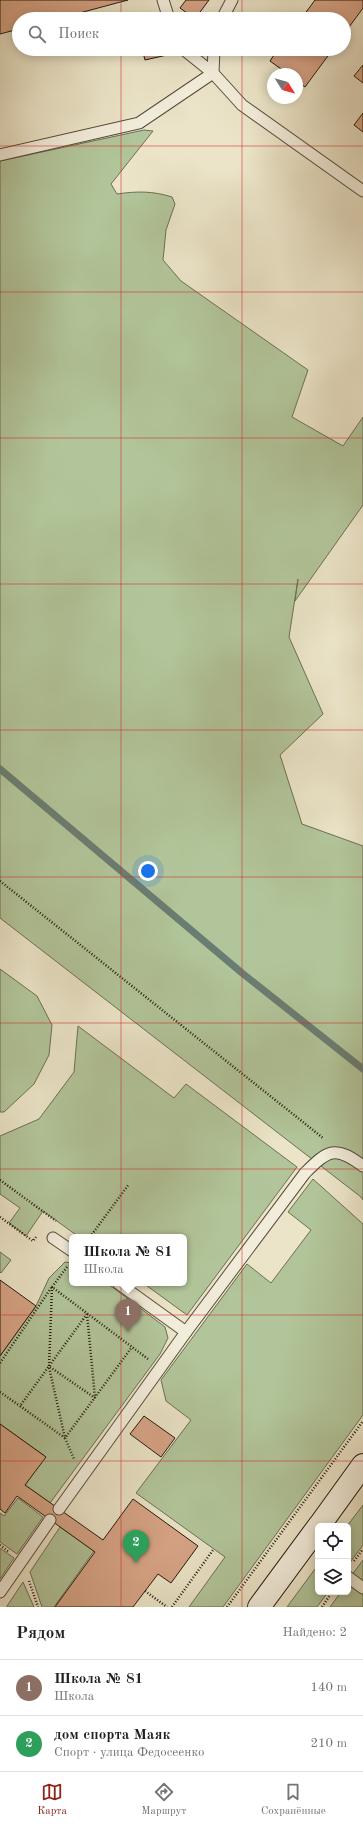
<!DOCTYPE html>
<html lang="ru">
<head>
<meta charset="utf-8">
<style>
	:root { --surface:#fff; --page:#f6f6f6; --text:#202124; --muted:#757577; --line:#e0e0e0; --accent:#8f2418 }
	body { margin:0; font-family:"Old Standard TT",serif; background:var(--page); color:var(--text) }
	.controls { position:absolute; right:12px; bottom:12px; display:grid; overflow:hidden; border-radius:6px; box-shadow:0 2px 10px #0003 }
	.controls button { width:36px; height:36px; display:grid; place-items:center; padding:0; border:0; border-bottom:1px solid var(--line); background:var(--surface); color:var(--text); font:20px sans-serif }
	.compass { position:absolute; left:267px; top:68px; width:36px; height:36px; border-radius:50%; background:var(--surface); box-shadow:0 2px 10px #0003; rotate:127deg }
	.you { position:absolute; left:148px; top:871px; width:14px; height:14px; margin:-10px; border:3px solid #fff; border-radius:50%; background:#1a73e8; box-shadow:0 0 0 6px #1a73e833 }
	.badge { display:grid; place-items:center; width:26px; height:26px; border-radius:50%; background:var(--accent); color:#fff; font-size:13px; font-weight:700 }
	.pin { position:absolute; translate:-50% -33px; filter:drop-shadow(0 1px 2px #0008) }
	.pin::after { content:''; position:absolute; top:21px; width:14px; height:12px; background:inherit; clip-path:polygon(0 0,100% 0,50% 100%) }
	.popup { position:absolute; left:69px; top:1234px; width:118px; height:52px; box-sizing:border-box; display:grid; place-content:center; border-radius:6px; background:var(--surface); filter:drop-shadow(0 1px 3px #0005); font-size:13px; white-space:nowrap; color:var(--muted) }
	.popup b { font-size:15px; color:var(--text) }
	.popup::after { content:''; position:absolute; left:50%; top:100%; margin-left:-8px; border:8px solid transparent; border-top-color:var(--surface) }
	.list { margin:0; padding:0; list-style:none }
	h2 { display:flex; justify-content:space-between; align-items:center; height:52px; margin:0; padding:0 16px; font-size:17px }
	h2 small { font-size:13px; font-weight:400; color:var(--muted) }
	.list li { display:grid; grid-template-columns:26px 1fr auto; gap:12px; align-items:center; box-sizing:border-box; height:56px; padding:0 16px; border-top:1px solid var(--line) }
	.list b { display:block; font-size:15px; white-space:nowrap }
	.list p { margin:0; font-size:13px; white-space:nowrap; color:var(--muted) }
	.list em { font-size:13px; font-style:normal; color:var(--muted) }
	.icon { flex:none; width:22px; height:22px; fill:none; stroke:currentColor; stroke-width:2; stroke-linecap:round; stroke-linejoin:round }
	.map { position:relative; flex:none; width:363px; height:1607px; overflow:hidden }
	.search { position:absolute; background:var(--surface); box-shadow:0 2px 10px #0003; left:12px; right:12px; top:12px; height:44px; display:flex; align-items:center; gap:10px; box-sizing:border-box; padding:0 14px; border-radius:22px; color:var(--muted); font-size:15px }
	.sheet { height:164px; background:var(--surface) }
	nav { display:flex; justify-content:space-around; align-items:center; box-sizing:border-box; height:56px; border-top:1px solid var(--line); background:var(--surface); font-size:11px; color:var(--muted) }
	nav a { display:grid; justify-items:center; gap:2px }
	nav .on { color:var(--accent) }
	.map>svg:first-child { display:block }
	.green { fill:#b2c59a; stroke:#6b6f54 }
	.lines { fill:none; stroke-linecap:round; stroke-linejoin:round }
	.stream { stroke:#6a7d72; stroke-width:7 }
	.building { fill:#d7a486; stroke:#24190f }
	.lane-casing { stroke:#564c3d; stroke-width:13 }
	.secondary-casing { stroke:#24190f; stroke-width:24 }
	.path { stroke:#24190f; stroke-width:2.5; stroke-dasharray:1 2; stroke-linecap:butt }
	.lane { stroke:#f2eddb; stroke-width:11 }
	.secondary { stroke:#f2eddb; stroke-width:22 }
	.grid { fill:none; stroke:#d62828; stroke-width:1; stroke-opacity:0.55 }
</style>
</head>
<body>
<div class="map">
<svg width="363" height="1607" viewBox="0 0 363 1607">
	<rect width="100%" height="100%" fill="#ebe4c8"/>
	<filter id="stains"><feTurbulence type="fractalNoise" baseFrequency=".005" numOctaves="4"/><feColorMatrix values="0 0 0 0 .2 0 0 0 0 .09 0 0 0 0 .02 0 0 0 .5 -.17"/></filter>
	<radialGradient id="worn" r=".72"><stop offset=".6" stop-color="#630" stop-opacity="0"/><stop offset="1" stop-color="#630" stop-opacity=".3"/></radialGradient>
	<!-- green -->
	<g class="green">
		<path d="M 144,130 L 153,131 L 111,184 L 117,194 C 137,191 153,191 172,197 L 175,204 L 166,230 L 163,260 L 181,281 L 308,370 L 292,417 L 343,446 L 363,417 L 363,505 L 295,601 L 298,579 L 289,637 L 323,714 L 280,755 L 302,824 L 363,846 L 363,1200 L 361,1197 L 0,918 L 0,161 Z"/>
		<polygon points="0,969 37,996 52,1025 49,1055 34,1084 4,1112 0,1112"/>
		<polygon points="78,1026 174,1098 186,1084 297,1167 187,1315 143,1283 184,1283 184,1237 79,1237 43,1211 26,1236 9,1223 20,1208 0,1194 0,1136 39,1119 74,1072"/>
		<polygon points="313,1179 363,1224 363,1415 223,1607 189,1607 225,1557 136,1493 191,1420 166,1401 161,1380 247,1264 271,1283 311,1230 288,1212"/>
		<polygon points="0,1252 11,1260 1,1273 0,1272"/>
		<polygon points="65,1262 72,1263 72,1283 107,1283 165,1327 168,1338 160,1354 50,1503 25,1485 45,1456 0,1424 0,1356 36,1306 49,1278"/>
		<polygon points="18,1498 43,1517 17,1554 0,1542 0,1513 4,1516"/>
		<polygon points="363,1505 363,1545 348,1565 347,1526"/>
		<polygon points="60,1527 94,1551 54,1607 42,1607 30,1572"/>
		<polygon points="0,1548 14,1558 0,1579"/>
		<polygon points="363,1560 363,1583 352,1575"/>
		<polygon points="318,1565 318,1592 328,1592 317,1607 287,1607"/>
		<polygon points="23,1582 34,1607 7,1607 7,1606"/>
		<polygon points="348,1583 363,1594 363,1607 330,1607 341,1592 348,1592"/>
	</g>
	<g class="lines">
		<!-- stream -->
		<polyline class="stream" points="0,769 242,973 363,1069"/>
	</g>
	<!-- building -->
	<g class="building">
		<polygon points="0,0 128,0 57,19 19,19 19,29 0,34"/>
		<polygon points="186,0 209,0 195,19 180,8"/>
		<polygon points="315,0 363,0 363,8 344,34 344,19 301,19"/>
		<polygon points="142,49 165,49 167,55 145,60"/>
		<polygon points="278,49 333,49 305,87 297,81 297,74 288,74 270,61"/>
		<polygon points="363,65 363,83 354,76"/>
		<polygon points="363,113 363,132 354,125"/>
		<polygon points="0,1280 36,1306 0,1356"/>
		<polygon points="144,1416 175,1438 161,1457 130,1434"/>
		<polygon points="0,1424 46,1457 25,1485 103,1540 133,1499 198,1546 171,1583 158,1574 133,1607 55,1607 95,1552 17,1496 5,1513 0,1509"/>
	</g>
	<g class="lines">
		<defs>
			<g id="lane">
				<polyline points="163,0 169,19"/>
				<polyline points="222,19 232,0"/>
				<polyline points="214,49 213,73 242,105 363,191"/>
				<polyline points="0,155 139,123 213,73 183,49"/>
				<polyline points="53,1238 72,1251"/>
				<polyline points="118,1283 186,1332"/>
				<path d="M 59,1509 L 186,1332 L 305,1173 C 328,1150 335,1145 363,1166"/>
				<polyline points="348,1577 363,1588"/>
				<polyline points="0,1592 50,1520"/>
			</g>
			<g id="secondary">
				<polyline points="319,1526 363,1465"/>
				<polyline points="259,1607 318,1527"/>
			</g>
		</defs>
		<!-- lane casing -->
		<use href="#lane" class="lane-casing"/>
		<!-- secondary casing -->
		<use href="#secondary" class="secondary-casing"/>
		<!-- path -->
		<g class="path">
			<polyline points="0,881 323,1138"/>
			<polyline points="0,1180 56,1221"/>
			<polyline points="0,1217 33,1241 36,1237"/>
			<polyline points="90,1237 129,1184"/>
			<polyline points="67,1267 52,1287 148,1359"/>
			<polyline points="52,1287 49,1367 65,1438 74,1459"/>
			<polyline points="87,1314 20,1406 65,1438 132,1347"/>
			<polyline points="87,1314 95,1398"/>
			<polyline points="0,1363 51,1288"/>
			<polyline points="50,1367 95,1398"/>
			<polyline points="0,1392 20,1406"/>
			<polyline points="0,1545 9,1552"/>
			<polyline points="354,1561 363,1549"/>
			<polyline points="29,1581 38,1607"/>
			<polyline points="145,1591 167,1607"/>
			<polyline points="172,1607 213,1550"/>
			<polyline points="227,1607 363,1421"/>
			<polyline points="322,1607 332,1592"/>
		</g>
		<!-- lane -->
		<use href="#lane" class="lane"/>
		<!-- secondary -->
		<use href="#secondary" class="secondary"/>
	</g>
	<!-- grid -->
	<path class="grid" d="M 121,0 L 121,19M 242,0 L 242,19M 121,49 L 121,1607M 242,49 L 242,1607M 0,146 L 363,146M 0,292 L 363,292M 0,438 L 363,438M 0,584 L 363,584M 0,730 L 363,730M 0,877 L 363,877M 0,1023 L 363,1023M 0,1169 L 363,1169M 0,1315 L 363,1315M 0,1461 L 363,1461"/>
	<rect width="100%" height="100%" filter="url(#stains)"/>
	<rect width="100%" height="100%" fill="url(#worn)"/>
</svg>
<div class="controls">
<button><svg class="icon" aria-label="locate" viewBox="0 0 24 24"><circle cx="12" cy="12" r="6"/><path d="M12 2v4M12 18v4M2 12h4M18 12h4"/></svg></button>
<button><svg class="icon" aria-label="layers" viewBox="0 0 24 24"><path d="M12 4l9 5-9 5-9-5zM3 14l9 5 9-5"/></svg></button>
</div>
<svg class="compass" viewBox="-18 -18 36 36"><path d="M0-13l5 13h-10z" fill="#e53935"/><path d="M0 13l5-13h-10z" fill="#757577"/></svg>
<div class="you"></div>
<div class="pin badge" style="left:128px;top:1332px;background:#8d6e63">1</div>
<div class="popup"><b>Школа № 81</b>Школа</div>
<div class="pin badge" style="left:136px;top:1563px;background:#2e9e5b">2</div>
<div class="search"><svg class="icon" aria-label="search" viewBox="0 0 24 24"><circle cx="10" cy="10" r="6"/><path d="M15 15l6 6"/></svg>Поиск</div>
</div>
<section class="sheet">
<h2>Рядом<small>Найдено: 2</small></h2>
<ul class="list">
<li><span class="badge" style="background:#8d6e63">1</span><div><b>Школа № 81</b><p>Школа</p></div><em>140 m</em></li>
<li><span class="badge" style="background:#2e9e5b">2</span><div><b>дом спорта Маяк</b><p>Спорт · улица Федосеенко</p></div><em>210 m</em></li>
</ul>
</section>
<nav>
<a class="on"><svg class="icon" aria-label="map" viewBox="0 0 24 24"><path d="M3 6l6-2 6 2 6-2v14l-6 2-6-2-6 2zM9 4v14M15 6v14"/></svg>Карта</a>
<a><svg class="icon" aria-label="directions" viewBox="0 0 24 24"><path d="M12 3l9 9-9 9-9-9zM9 14v-3h6M13 9l2 2-2 2"/></svg>Маршрут</a>
<a><svg class="icon" aria-label="saved" viewBox="0 0 24 24"><path d="M7 4h10v16l-5-4-5 4z"/></svg>Сохранённые</a>
</nav>
</body>
</html>
